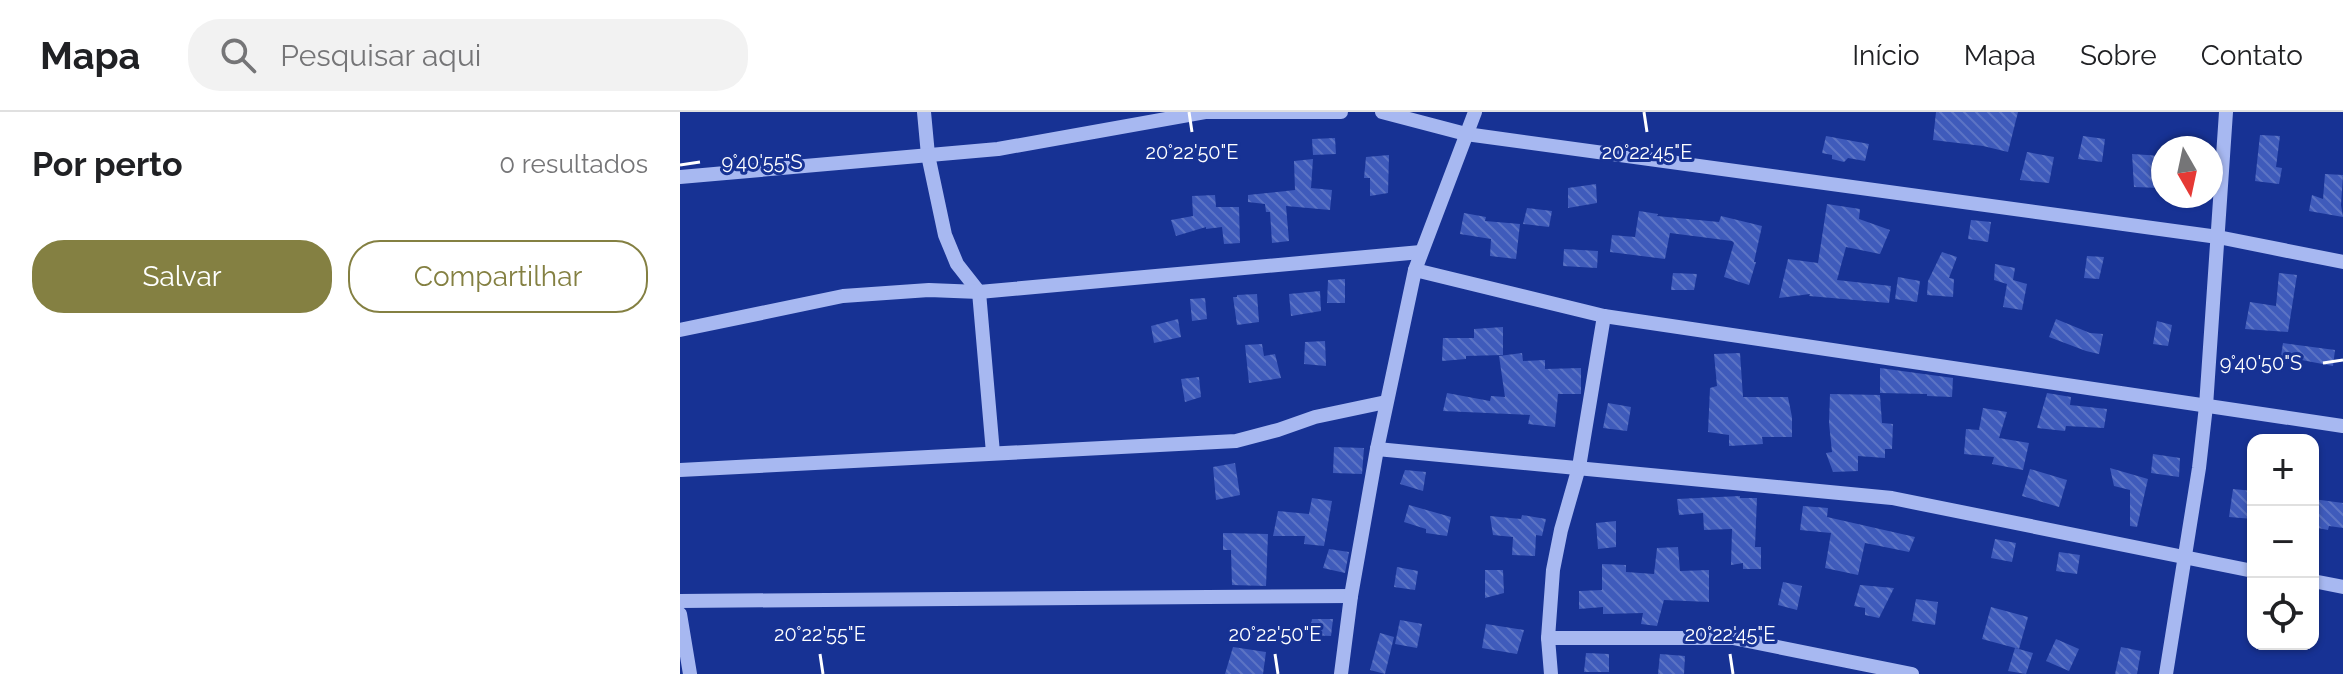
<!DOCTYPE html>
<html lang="pt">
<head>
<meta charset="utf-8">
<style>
	:root { --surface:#fff; --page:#f2f2f2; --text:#202124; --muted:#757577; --line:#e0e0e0; --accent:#848042 }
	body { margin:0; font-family:Raleway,sans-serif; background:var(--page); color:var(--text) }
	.controls { position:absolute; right:24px; bottom:24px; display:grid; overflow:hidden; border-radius:16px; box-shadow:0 2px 6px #0004 }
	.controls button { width:72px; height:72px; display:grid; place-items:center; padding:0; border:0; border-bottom:2px solid var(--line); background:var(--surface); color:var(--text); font:40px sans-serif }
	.compass { position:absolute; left:1471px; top:24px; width:72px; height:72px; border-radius:50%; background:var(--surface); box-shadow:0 2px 6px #0004; rotate:171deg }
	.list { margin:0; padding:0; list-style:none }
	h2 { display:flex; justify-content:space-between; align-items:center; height:104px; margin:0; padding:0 32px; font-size:34px }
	h2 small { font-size:26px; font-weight:400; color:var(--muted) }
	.actions { display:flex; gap:16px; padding:24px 32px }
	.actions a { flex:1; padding:18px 0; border:2px solid var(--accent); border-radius:32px; text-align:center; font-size:28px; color:var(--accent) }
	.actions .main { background:var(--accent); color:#fff }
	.icon { flex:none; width:44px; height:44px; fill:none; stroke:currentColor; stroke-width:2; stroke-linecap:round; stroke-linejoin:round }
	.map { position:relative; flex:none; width:1663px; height:562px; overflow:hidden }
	header { display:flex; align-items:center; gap:48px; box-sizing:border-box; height:112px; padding:0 40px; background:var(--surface); border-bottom:2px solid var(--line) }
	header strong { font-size:38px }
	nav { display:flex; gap:44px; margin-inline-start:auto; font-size:28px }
	.search { width:560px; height:72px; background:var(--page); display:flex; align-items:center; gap:20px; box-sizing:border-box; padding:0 28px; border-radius:32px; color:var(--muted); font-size:30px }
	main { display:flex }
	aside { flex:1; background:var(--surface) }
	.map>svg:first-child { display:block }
	.building { fill:url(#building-back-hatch) }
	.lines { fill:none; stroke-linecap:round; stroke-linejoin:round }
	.minor { stroke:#a7b8f1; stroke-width:14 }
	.ticks { fill:none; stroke:#fff; stroke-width:3 }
	.ticks-label { font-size:20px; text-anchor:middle; fill:#fff; stroke:#173294; stroke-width:6; stroke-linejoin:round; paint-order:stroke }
</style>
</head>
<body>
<header>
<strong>Mapa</strong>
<div class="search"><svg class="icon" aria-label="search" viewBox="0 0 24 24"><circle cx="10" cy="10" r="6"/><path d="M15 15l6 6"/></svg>Pesquisar aqui</div>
<nav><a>Início</a><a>Mapa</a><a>Sobre</a><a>Contato</a></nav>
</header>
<main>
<aside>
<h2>Por perto<small>0 resultados</small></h2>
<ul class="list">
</ul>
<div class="actions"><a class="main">Salvar</a><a>Compartilhar</a></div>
</aside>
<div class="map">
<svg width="1663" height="562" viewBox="0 0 1663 562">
	<defs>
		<pattern id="building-back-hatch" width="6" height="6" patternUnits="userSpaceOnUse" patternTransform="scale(2)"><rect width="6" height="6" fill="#3f5bbb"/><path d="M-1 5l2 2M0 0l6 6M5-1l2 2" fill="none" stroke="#5c74c5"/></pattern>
	</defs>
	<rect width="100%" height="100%" fill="#173294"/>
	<!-- building -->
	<g class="building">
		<polygon points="1256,0 1338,0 1328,40 1303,34 1253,28"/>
		<polygon points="1580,23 1600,24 1596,55 1602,56 1599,72 1575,69"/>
		<polygon points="1146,24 1189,32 1185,49 1168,46 1164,50 1152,47 1152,43 1142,41"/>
		<polygon points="1403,24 1425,27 1422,50 1398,47"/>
		<polygon points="655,26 656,42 633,43 632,27"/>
		<polygon points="1347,40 1374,45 1369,71 1340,68"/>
		<polygon points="1452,42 1482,44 1481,76 1454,75"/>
		<polygon points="709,43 708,81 690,84 690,66 684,66 686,45"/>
		<polygon points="633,47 631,76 652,78 650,98 606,94 609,129 592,131 590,100 586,100 585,92 568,90 568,83 615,78 614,49"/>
		<polygon points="1645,62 1663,63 1661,93 1663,105 1629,99 1632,83 1643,87"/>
		<polygon points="916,72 917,91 888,96 888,76"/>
		<polygon points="535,83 536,95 559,95 560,131 544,132 542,115 526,117 526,115 496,124 491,108 513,104 512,84"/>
		<polygon points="1147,92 1180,97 1179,107 1210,118 1200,142 1166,135 1157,168 1211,174 1209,191 1129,184 1130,182 1099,186 1108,147 1138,151"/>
		<polygon points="847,96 872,99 869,115 843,112"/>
		<polygon points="959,99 978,102 977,104 1039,110 1041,104 1082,114 1074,150 1076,150 1069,173 1044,165 1054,131 1052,129 990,121 985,147 930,140 932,123 955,125"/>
		<polygon points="784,101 806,105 805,109 840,112 836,147 810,144 811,127 780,122"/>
		<polygon points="1291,108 1311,110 1308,130 1288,127"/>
		<polygon points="884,137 918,139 917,156 883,154"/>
		<polygon points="1262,140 1277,145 1269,166 1274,167 1273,185 1247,183 1248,169"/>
		<polygon points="1407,144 1424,145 1419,167 1404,166"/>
		<polygon points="1315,152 1335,156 1333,168 1347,172 1342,198 1323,195 1327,172 1314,168"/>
		<polygon points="993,161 1017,162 1014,178 991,178"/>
		<polygon points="1599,161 1617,163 1608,220 1565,217 1570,190 1596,194"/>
		<polygon points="1218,165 1240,169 1237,190 1215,187"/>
		<polygon points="665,167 665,191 647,191 648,168"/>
		<polygon points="640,179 641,199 611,204 609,182"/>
		<polygon points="577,182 579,210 557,213 553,185 557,185 557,183"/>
		<polygon points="525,186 527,207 512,209 510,187"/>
		<polygon points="498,207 501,225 474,231 471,214"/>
		<polygon points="1376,207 1410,221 1423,222 1419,242 1406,239 1369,225"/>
		<polygon points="1477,209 1492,213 1488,234 1473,232"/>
		<polygon points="823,215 823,243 786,244 786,247 762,249 763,226 794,226 794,217"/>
		<polygon points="645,229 646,254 624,252 625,230"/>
		<polygon points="1603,231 1655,238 1653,254 1601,244"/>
		<polygon points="582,232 584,244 595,242 601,266 569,271 565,233"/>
		<polygon points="842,241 843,249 865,248 865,257 901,256 901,282 878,282 875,315 848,312 850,303 763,299 767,281 810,289 811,284 825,285 819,244"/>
		<polygon points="1060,241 1063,285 1108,285 1112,305 1112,325 1082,325 1083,332 1049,334 1049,323 1028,320 1030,276 1037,274 1034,242"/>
		<polygon points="1200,256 1273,266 1272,285 1247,284 1247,282 1200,281"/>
		<polygon points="519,265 521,285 505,290 501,267"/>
		<polygon points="1367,281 1391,285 1390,293 1427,297 1424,316 1386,314 1385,319 1357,316"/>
		<polygon points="1150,282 1200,283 1202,311 1213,312 1212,337 1205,337 1205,346 1178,344 1178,359 1153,360 1146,341 1152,340 1149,311"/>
		<polygon points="928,291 951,295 947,319 923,316"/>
		<polygon points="1303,296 1327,300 1319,326 1349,331 1343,358 1312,352 1314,345 1284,342 1286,317 1299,318"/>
		<polygon points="654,335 684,336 682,362 653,361"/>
		<polygon points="1473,342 1500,346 1499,365 1471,361"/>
		<polygon points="555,351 560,383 536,388 533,355"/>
		<polygon points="1430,356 1468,367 1457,415 1450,414 1450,378 1434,374"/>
		<polygon points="1350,357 1387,368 1379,395 1342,384"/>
		<polygon points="725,358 746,360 743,379 720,372"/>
		<polygon points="1553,377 1573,379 1573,407 1549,405"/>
		<polygon points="1060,384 1060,386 1077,386 1075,435 1081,435 1081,457 1063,457 1063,451 1051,453 1052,417 1024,418 1023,401 999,403 997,387"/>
		<polygon points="632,386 652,389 644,434 624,432 625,424 593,424 598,399 629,402"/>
		<polygon points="1633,387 1663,391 1663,416 1649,414 1648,418 1633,415"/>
		<polygon points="729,393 771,405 767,424 746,421 746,417 724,410"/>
		<polygon points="1123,394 1148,396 1147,405 1235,425 1229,440 1185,431 1178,463 1145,456 1151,421 1120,418"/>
		<polygon points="842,403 866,407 862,424 856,423 855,444 832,443 833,425 813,423 810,404 841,407"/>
		<polygon points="936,409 936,435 918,437 916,411"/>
		<polygon points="543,421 588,422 586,474 552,473 551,438 543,438"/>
		<polygon points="1315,427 1336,431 1332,450 1311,446"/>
		<polygon points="998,435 1000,459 1029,458 1029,490 984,488 977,514 961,512 963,501 923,502 923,495 899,497 899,479 922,478 922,452 946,453 946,460 974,462 977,436"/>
		<polygon points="649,437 669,440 665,461 643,456"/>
		<polygon points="1379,440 1400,443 1397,462 1376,459"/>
		<polygon points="717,455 738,459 735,478 714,475"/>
		<polygon points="805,458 823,458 824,481 805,486"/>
		<polygon points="1103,470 1122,474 1117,498 1098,493"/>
		<polygon points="1180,473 1214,476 1199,506 1185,503 1185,496 1174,494"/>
		<polygon points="1236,487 1258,490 1255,513 1232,509"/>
		<polygon points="1311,495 1348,505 1339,537 1302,527"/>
		<polygon points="632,507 653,507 651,524 629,523"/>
		<polygon points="720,508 742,512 737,536 715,532"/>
		<polygon points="806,512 844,518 837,542 802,536"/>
		<polygon points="700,521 714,525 705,562 690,558"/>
		<polygon points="1376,527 1399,537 1389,559 1366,549"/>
		<polygon points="553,535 586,540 583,562 545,562"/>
		<polygon points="1441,535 1461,539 1457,562 1435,562"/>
		<polygon points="1335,536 1353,541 1346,562 1328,559"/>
		<polygon points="906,541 929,542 929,560 904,560"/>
		<polygon points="980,542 1005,544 1004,562 978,562"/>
	</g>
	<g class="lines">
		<!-- minor -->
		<g class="minor">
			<polyline points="244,0 248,43 265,123 277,152 299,180 313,341"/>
			<polyline points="702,0 786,22 1538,125 1663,150"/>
			<polyline points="0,65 318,37 525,0 661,0"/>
			<polyline points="735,158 924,204 1663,314"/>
			<polyline points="0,218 163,184 249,178 299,180 741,140"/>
			<polyline points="697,337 1212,386 1573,459"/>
			<polyline points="0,358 556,329 598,318 635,305 706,290"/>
			<polyline points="1633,469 1663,475"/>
			<polyline points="0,489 671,484"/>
			<polyline points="0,502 10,562"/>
			<polyline points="868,526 1053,526 1232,562"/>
			<polyline points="661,562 671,484 697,337 735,158 795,0"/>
			<polyline points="871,562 868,526 873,458 881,418 899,355 924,204"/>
			<polyline points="1486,562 1519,356 1526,294 1546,0"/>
		</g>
	</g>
	<!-- ticks -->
	<path class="ticks" d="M 509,0 L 512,20M 964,0 L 967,20M 0,53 L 20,50M 1643,251 L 1663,248M 140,542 L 143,562M 595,542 L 598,562M 1050,542 L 1053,562"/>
	<g class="ticks-label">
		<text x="512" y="47">20°22'50"E</text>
		<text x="967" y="47">20°22'45"E</text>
		<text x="82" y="57">9°40'55"S</text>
		<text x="1581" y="258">9°40'50"S</text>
		<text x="140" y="529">20°22'55"E</text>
		<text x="595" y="529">20°22'50"E</text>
		<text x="1050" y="529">20°22'45"E</text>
	</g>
</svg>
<div class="controls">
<button>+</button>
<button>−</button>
<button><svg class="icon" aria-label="locate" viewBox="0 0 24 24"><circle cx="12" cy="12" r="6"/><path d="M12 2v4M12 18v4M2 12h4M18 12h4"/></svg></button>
</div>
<svg class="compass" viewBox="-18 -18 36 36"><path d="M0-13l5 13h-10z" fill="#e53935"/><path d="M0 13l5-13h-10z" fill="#757577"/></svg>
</div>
</main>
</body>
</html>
